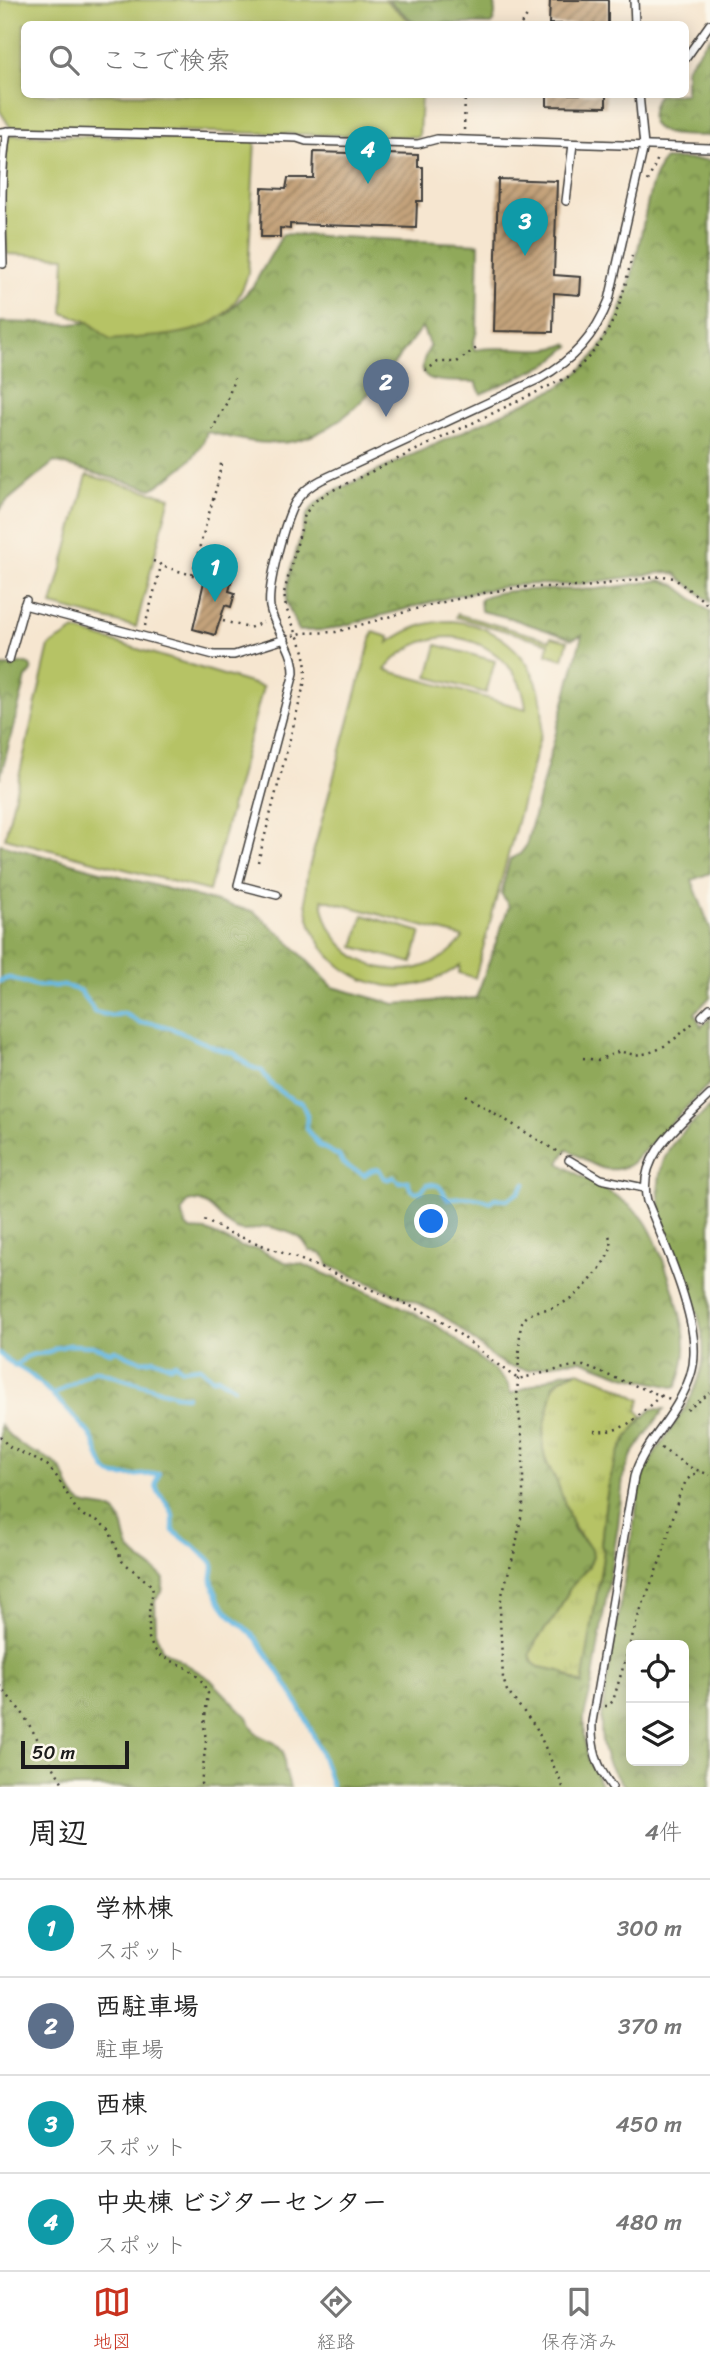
<!DOCTYPE html>
<html lang="ja">
<head>
<meta charset="utf-8">
<style>
	:root { --surface:#fff; --page:#f6f6f6; --text:#222; --muted:#767676; --line:#e0e0e0; --accent:#c8321e }
	body { margin:0; font-family:Sriracha,"Klee One",sans-serif; background:var(--page); color:var(--text) }
	.controls { position:absolute; right:21px; bottom:21px; display:grid; overflow:hidden; border-radius:10px; box-shadow:0 4px 18px #0003 }
	.controls button { width:63px; height:63px; display:grid; place-items:center; padding:0; border:0; border-bottom:2px solid var(--line); background:var(--surface); color:var(--text); font:35px sans-serif }
	.scale { position:absolute; left:21px; bottom:18px; width:108px; box-sizing:border-box; padding-left:7px; border:4px solid #1c1c1c; border-top:0; font-size:19px; line-height:24px; white-space:nowrap; color:#1c1c1c; -webkit-text-stroke:5px #fbf7ec; paint-order:stroke }
	.you { position:absolute; left:432px; top:1222px; width:24px; height:24px; margin:-18px; border:5px solid #fff; border-radius:50%; background:#1a73e8; box-shadow:0 0 0 10px #1a73e833 }
	.badge { display:grid; place-items:center; width:46px; height:46px; border-radius:50%; background:var(--accent); color:#fff; font-size:23px; font-weight:700 }
	.pin { position:absolute; translate:-50% -58px; filter:drop-shadow(0 2px 4px #0008) }
	.pin::after { content:''; position:absolute; top:37px; width:24px; height:21px; background:inherit; clip-path:polygon(0 0,100% 0,50% 100%) }
	.list { margin:0; padding:0; list-style:none }
	h2 { display:flex; justify-content:space-between; align-items:center; height:91px; margin:0; padding:0 28px; font-size:30px }
	h2 small { font-size:23px; font-weight:400; color:var(--muted) }
	.list li { display:grid; grid-template-columns:46px 1fr auto; gap:21px; align-items:center; box-sizing:border-box; height:98px; padding:0 28px; border-top:2px solid var(--line) }
	.list b { display:block; font-size:26px; white-space:nowrap }
	.list p { margin:0; font-size:23px; white-space:nowrap; color:var(--muted) }
	.list em { font-size:23px; font-style:normal; color:var(--muted) }
	.icon { flex:none; width:38px; height:38px; fill:none; stroke:currentColor; stroke-width:2; stroke-linecap:round; stroke-linejoin:round }
	.map { position:relative; flex:none; width:710px; height:1787px; overflow:hidden }
	.search { position:absolute; background:var(--surface); box-shadow:0 4px 18px #0003; left:21px; right:21px; top:21px; height:77px; display:flex; align-items:center; gap:18px; box-sizing:border-box; padding:0 24px; border-radius:10px; color:var(--muted); font-size:26px }
	.sheet { height:483px; background:var(--surface) }
	nav { display:flex; justify-content:space-around; align-items:center; box-sizing:border-box; height:98px; border-top:2px solid var(--line); background:var(--surface); font-size:19px; color:var(--muted) }
	nav a { display:grid; justify-items:center; gap:4px }
	nav .on { color:var(--accent) }
	.map>svg:first-child { display:block }
	.grass { fill:url(#grass-tufts); stroke:#697040; stroke-width:2 }
	.forest { fill:url(#forest-crowns); stroke:#56623b; stroke-width:2; fill-rule:evenodd }
	.garden { fill:#b6c365; stroke:#697040; stroke-width:2; fill-rule:evenodd }
	.lines { fill:none; stroke-linecap:round; stroke-linejoin:round }
	.stream { stroke:#68b9e3; stroke-width:4.5 }
	.building { fill:url(#building-hatch) }
	.service-casing { stroke:#3d3a37; stroke-width:10 }
	.path { stroke:#3d3a37; stroke-width:2.5; stroke-dasharray:2 5; stroke-linecap:butt }
	.service { stroke:#fff; stroke-width:7 }
</style>
</head>
<body>
<div class="map">
<svg width="710" height="1787" viewBox="0 0 710 1787">
	<defs>
		<pattern id="grass-tufts" width="24" height="20" patternUnits="userSpaceOnUse" patternTransform="scale(1.75)"><rect width="24" height="20" fill="#b6c365"/><path d="M3 7l-1-3M5 7V3M7 7l1-3M15 17l-1-3M17 17v-4M19 17l1-3" fill="none" stroke="#9ca757"/></pattern>
		<pattern id="forest-crowns" width="20" height="18" patternUnits="userSpaceOnUse" patternTransform="scale(1.75)"><rect width="20" height="18" fill="#90a95a"/><path d="M2 6a3 3 0 1 1 6 0M12 15a3 3 0 1 1 6 0" fill="none" stroke="#75894a"/></pattern>
		<pattern id="building-hatch" width="6" height="6" patternUnits="userSpaceOnUse" patternTransform="scale(1.75)"><rect width="6" height="6" fill="#c4a37b"/><path d="M-1 1l2-2M0 6l6-6M5 7l2-2" fill="none" stroke="#9e8464"/></pattern>
	</defs>
	<rect width="100%" height="100%" fill="#fbf7ec"/>
	<filter id="ink" filterUnits="userSpaceOnUse"><feTurbulence type="fractalNoise" baseFrequency=".0143" numOctaves="2"/><feDisplacementMap in="SourceGraphic" scale="14" xChannelSelector="R" yChannelSelector="G"/><feConvolveMatrix kernelMatrix="1 2 1 2 8 2 1 2 1" color-interpolation-filters="sRGB"/></filter>
	<filter id="wash" filterUnits="userSpaceOnUse"><feTurbulence type="fractalNoise" baseFrequency=".00686" numOctaves="4" result="noise"/><feDisplacementMap in="SourceGraphic" scale="28" xChannelSelector="R" yChannelSelector="G"/><feGaussianBlur stdDeviation="1.57" result="paint"/><feColorMatrix in="noise" values="0 0 0 0 0 0 0 0 0 0 0 0 0 0 0 0 0 1.4 0 .05"/><feComposite in="paint" operator="in"/></filter>
	<g filter="url(#wash)">
		<rect width="100%" height="100%" fill="#f6e6d0"/>
		<!-- grass -->
		<path class="grass" d="M 578,1371 L 608,1382 L 641,1400 L 637,1410 L 643,1416 C 607,1465 607,1487 601,1545 L 604,1551 L 583,1685 L 560,1671 L 539,1667 L 533,1663 L 530,1654 L 536,1641 L 557,1614 L 570,1588 L 589,1566 L 586,1542 C 568,1525 565,1502 555,1479 C 551,1469 544,1461 543,1449 C 542,1438 549,1393 555,1385 C 560,1377 570,1374 578,1371 Z"/>
		<!-- forest -->
		<g class="forest">
			<polygon points="388,0 495,0 495,15 492,24 416,24"/>
			<path d="M 710,37 L 710,136 C 682,135 634,141 658,95 L 686,94 L 686,68 Z"/>
			<path d="M 665,159 L 710,160 L 710,602 L 675,574 L 667,572 L 572,585 L 534,584 L 507,586 L 458,595 L 327,630 L 299,631 L 286,601 L 289,576 L 307,515 L 315,504 L 330,493 L 557,388 C 631,343 633,260 652,184 L 660,165 Z"/>
			<path d="M 283,234 L 479,244 L 477,330 L 473,345 L 475,350 C 505,343 539,356 567,344 L 570,346 L 548,364 L 481,394 L 476,382 C 448,380 405,389 430,347 L 422,327 C 385,374 343,442 276,443 C 252,444 230,437 207,432 C 200,459 174,474 152,489 L 54,462 L 6,502 L 0,510 L 0,322 L 71,324 L 89,322 L 110,340 L 227,314 L 253,286 Z"/>
			<path d="M 661,580 L 675,585 L 710,612 L 710,873 L 692,880 L 710,928 L 710,997 L 695,1013 L 701,1027 L 710,1018 L 710,1083 L 630,1165 C 603,1177 590,1162 567,1149 L 559,1163 C 586,1181 619,1193 641,1216 C 657,1233 685,1319 685,1344 C 686,1358 682,1372 677,1386 L 673,1387 L 624,1376 L 581,1360 L 565,1361 L 529,1370 L 508,1366 L 495,1359 L 452,1322 L 433,1310 L 328,1265 C 326,1255 320,1251 310,1251 C 307,1247 304,1240 300,1238 C 295,1234 270,1225 264,1227 C 256,1228 251,1232 242,1231 C 218,1226 213,1195 187,1202 L 182,1212 L 186,1226 L 190,1230 L 207,1231 L 241,1247 L 258,1249 L 285,1262 L 302,1264 L 398,1305 L 436,1325 L 450,1335 L 495,1371 L 507,1383 L 511,1394 L 564,1372 L 578,1371 L 561,1378 L 554,1385 L 543,1433 L 543,1449 L 546,1463 L 557,1482 L 575,1532 L 592,1549 L 593,1557 L 589,1566 L 570,1588 L 557,1614 L 536,1641 L 530,1654 L 533,1663 L 539,1667 L 560,1671 L 582,1685 L 604,1551 L 601,1545 C 607,1491 608,1448 652,1409 L 664,1409 L 632,1455 L 623,1478 L 618,1526 L 592,1684 L 584,1717 L 584,1737 L 588,1759 L 602,1787 L 332,1787 C 318,1734 289,1684 257,1640 C 248,1628 235,1621 226,1610 C 220,1603 214,1590 212,1581 C 211,1576 214,1570 213,1565 C 212,1558 180,1536 173,1531 C 173,1525 174,1517 172,1512 C 166,1498 151,1491 159,1474 C 145,1473 123,1481 111,1474 C 98,1466 98,1443 88,1432 C 70,1412 51,1392 31,1375 C 21,1367 9,1364 0,1354 L 0,844 L 254,912 L 283,936 L 333,987 L 395,1004 L 476,998 L 509,906 L 501,893 L 510,859 L 520,854 L 526,846 L 582,635 L 572,639 L 510,618 L 481,611 L 480,600 C 496,585 571,591 597,589 C 618,587 639,583 661,580 Z"/>
			<polygon points="22,663 30,665 32,671 26,678 0,779 0,666 13,666"/>
			<path d="M 710,1107 L 710,1787 L 626,1787 C 605,1767 600,1746 601,1718 L 640,1487 C 653,1440 697,1410 703,1359 C 710,1291 631,1216 669,1149 C 679,1133 697,1120 710,1107 ZM 631,1645 L 684,1645 L 684,1761 L 631,1761 Z"/>
			<path d="M 0,1425 C 7,1434 15,1441 24,1447 C 38,1456 54,1457 64,1474 C 70,1484 69,1494 80,1502 C 88,1508 101,1505 111,1510 C 126,1517 122,1535 129,1548 C 138,1563 154,1566 164,1579 L 162,1592 L 155,1601 L 156,1634 L 162,1649 L 210,1679 L 247,1717 L 256,1734 L 275,1743 L 283,1752 L 285,1769 L 290,1787 L 0,1787 Z"/>
		</g>
		<!-- garden -->
		<g class="garden">
			<polygon points="0,0 385,0 413,24 24,24 24,94 421,95 419,137 10,127 0,111"/>
			<path d="M 11,135 L 255,140 L 248,273 C 230,341 169,334 110,340 L 89,322 L 63,313 L 65,257 L 7,254 L 4,197 L 7,140 Z"/>
			<polygon points="87,475 170,497 136,627 52,605"/>
			<polygon points="457,614 550,640 551,637 568,641 563,659 547,654 549,643 456,617"/>
			<path d="M 452,621 C 510,626 551,675 541,733 L 475,978 L 459,973 L 460,965 C 389,1019 293,964 307,875 L 373,632 L 389,637 L 388,643 C 408,628 428,621 452,621 ZM 451,637 C 490,641 523,669 526,709 L 385,670 C 401,649 425,637 451,637 ZM 322,899 L 463,937 L 463,938 C 419,995 330,972 322,899 Z"/>
			<polygon points="75,630 263,687 209,891 5,838 49,646"/>
			<polygon points="437,645 495,661 486,693 428,677"/>
			<polygon points="363,915 421,932 412,963 354,947"/>
		</g>
		<g class="lines">
			<!-- stream -->
			<g class="stream">
				<path d="M 0,981 L 9,978 L 38,986 L 65,986 L 81,991 C 84,1001 92,1003 94,1012 L 112,1016 L 124,1013 L 140,1023 L 153,1023 L 171,1028 L 218,1049 L 234,1053 L 249,1066 L 262,1071 L 272,1085 L 293,1100 L 302,1102 L 307,1116 L 306,1129 L 320,1146 L 339,1156 C 344,1170 354,1167 364,1175 L 372,1170 L 379,1169 L 384,1178 L 388,1179 L 394,1177 L 399,1182 L 408,1181 L 410,1188 L 415,1192 L 421,1191 L 428,1184 C 445,1185 439,1189 448,1199 C 459,1196 480,1197 489,1202 L 495,1198 L 507,1200 L 519,1192 L 525,1184"/>
				<path d="M 0,1354 C 9,1364 21,1367 31,1375 C 51,1392 70,1412 88,1432 C 98,1443 98,1466 111,1474 C 121,1479 147,1473 159,1474 C 150,1491 166,1498 172,1512 C 174,1517 173,1525 173,1531 C 180,1536 212,1558 213,1565 C 214,1570 211,1576 212,1581 C 214,1590 220,1603 226,1610 C 235,1621 248,1628 257,1640 C 289,1684 318,1734 332,1787"/>
				<path d="M 15,1366 L 26,1357 L 34,1354 L 48,1353 L 56,1348 L 70,1345 L 93,1346 L 110,1352 L 115,1350 C 129,1355 140,1365 154,1359 L 170,1366 L 175,1363 L 182,1369 L 200,1367 L 212,1379 L 217,1377 L 234,1388"/>
				<polyline points="53,1395 95,1370 176,1395 187,1396"/>
			</g>
		</g>
		<g id="blocks">
			<!-- building -->
			<g class="building">
				<polygon points="550,0 608,0 608,24 549,24"/>
				<polygon points="547,94 606,94 606,107 547,106"/>
				<polygon points="314,152 418,155 418,167 423,167 423,201 417,201 416,228 290,224 290,229 280,228 280,237 261,237 262,188 286,189 288,178 313,178"/>
				<polygon points="498,179 557,181 554,275 581,277 580,295 554,293 553,332 494,331"/>
				<polygon points="207,569 233,576 229,591 235,593 231,607 225,605 215,635 193,629"/>
			</g>
		</g>
	</g>
	<g filter="url(#ink)">
		<use href="#blocks" fill-opacity="0" stroke="#3d3a37" stroke-width="2"/>
		<g class="lines">
			<defs>
				<g id="service">
					<polyline points="634,0 635,24"/>
					<polyline points="686,58 710,24"/>
					<polyline points="0,132 12,131 265,137 297,138 306,141 418,144 437,139 710,148"/>
					<polyline points="566,201 573,144"/>
					<path d="M 3,264 C 2,221 0,174 7,131"/>
					<polyline points="24,605 214,655 234,655 285,639"/>
					<polyline points="9,660 26,600"/>
					<path d="M 277,895 L 238,885 L 294,673 C 294,647 274,630 270,607 C 267,587 285,518 296,501 C 303,491 311,485 321,480 L 539,379 C 573,360 595,336 609,300 L 644,146 L 639,94"/>
					<polyline points="702,1016 710,1008"/>
					<polyline points="569,1160 601,1179 644,1188"/>
					<path d="M 612,1787 C 597,1767 591,1748 592,1722 L 634,1477 C 642,1448 666,1426 680,1399 C 688,1385 694,1370 694,1354 C 696,1313 663,1240 647,1201 C 636,1155 681,1124 710,1095"/>
				</g>
			</defs>
			<!-- service casing -->
			<use href="#service" class="service-casing"/>
			<!-- path -->
			<g class="path">
				<polyline points="521,24 529,14"/>
				<polyline points="464,130 465,94"/>
				<polyline points="648,181 658,158"/>
				<polyline points="425,371 438,362 457,362 478,347"/>
				<polyline points="212,430 227,402 234,378"/>
				<polyline points="153,561 159,563 161,566 203,578"/>
				<polyline points="192,574 217,485 222,459"/>
				<polyline points="223,621 249,628 263,622"/>
				<polyline points="145,626 161,566"/>
				<polyline points="293,636 302,633 336,632 426,606 484,593 520,587 584,587 663,576 674,578 710,606"/>
				<path d="M 258,862 L 306,677 L 305,654 L 286,608 L 284,593 L 305,514 L 315,501 L 327,493 L 568,377 C 612,339 620,310 632,256"/>
				<path d="M 583,1058 L 598,1060 L 620,1051 C 650,1063 673,1041 694,1022"/>
				<polyline points="465,1095 561,1154"/>
				<path d="M 204,1220 L 230,1233 L 304,1261 L 429,1314 C 461,1332 487,1359 518,1379 L 573,1366 L 584,1366 L 670,1399"/>
				<polyline points="687,1410 710,1393"/>
				<path d="M 594,1431 C 629,1434 637,1414 662,1395"/>
				<polyline points="0,1436 8,1446 47,1465 57,1477 76,1509 84,1516 98,1521 109,1530 122,1561 151,1585 153,1591 149,1612 149,1638 153,1648 161,1656 189,1669 201,1680 208,1693 204,1725 206,1741 201,1784 203,1787"/>
				<polyline points="661,1448 689,1467 710,1475"/>
				<polyline points="0,1686 23,1714 65,1787"/>
				<polyline points="605,1706 608,1706 613,1701 639,1614 662,1556 679,1496 686,1481 692,1475 700,1472"/>
				<path d="M 563,1787 L 536,1727 L 507,1691 L 503,1678 L 500,1619 L 501,1598 L 515,1550 L 523,1507 L 523,1444 L 517,1398 L 520,1332 C 521,1324 523,1318 531,1314 C 537,1310 545,1310 552,1308 C 578,1299 602,1271 612,1246 L 609,1235"/>
			</g>
			<!-- service -->
			<use href="#service" class="service"/>
		</g>
	</g>
</svg>
<div class="controls">
<button><svg class="icon" aria-label="locate" viewBox="0 0 24 24"><circle cx="12" cy="12" r="6"/><path d="M12 2v4M12 18v4M2 12h4M18 12h4"/></svg></button>
<button><svg class="icon" aria-label="layers" viewBox="0 0 24 24"><path d="M12 4l9 5-9 5-9-5zM3 14l9 5 9-5"/></svg></button>
</div>
<div class="scale">50 m</div>
<div class="you"></div>
<div class="pin badge" style="left:215px;top:602px;background:#0f9aa8">1</div>
<div class="pin badge" style="left:386px;top:417px;background:#5c6f8a">2</div>
<div class="pin badge" style="left:525px;top:256px;background:#0f9aa8">3</div>
<div class="pin badge" style="left:368px;top:184px;background:#0f9aa8">4</div>
<div class="search"><svg class="icon" aria-label="search" viewBox="0 0 24 24"><circle cx="10" cy="10" r="6"/><path d="M15 15l6 6"/></svg>ここで検索</div>
</div>
<section class="sheet">
<h2>周辺<small>4件</small></h2>
<ul class="list">
<li><span class="badge" style="background:#0f9aa8">1</span><div><b>学林棟</b><p>スポット</p></div><em>300 m</em></li>
<li><span class="badge" style="background:#5c6f8a">2</span><div><b>西駐車場</b><p>駐車場</p></div><em>370 m</em></li>
<li><span class="badge" style="background:#0f9aa8">3</span><div><b>西棟</b><p>スポット</p></div><em>450 m</em></li>
<li><span class="badge" style="background:#0f9aa8">4</span><div><b>中央棟 ビジターセンター</b><p>スポット</p></div><em>480 m</em></li>
</ul>
</section>
<nav>
<a class="on"><svg class="icon" aria-label="map" viewBox="0 0 24 24"><path d="M3 6l6-2 6 2 6-2v14l-6 2-6-2-6 2zM9 4v14M15 6v14"/></svg>地図</a>
<a><svg class="icon" aria-label="directions" viewBox="0 0 24 24"><path d="M12 3l9 9-9 9-9-9zM9 14v-3h6M13 9l2 2-2 2"/></svg>経路</a>
<a><svg class="icon" aria-label="saved" viewBox="0 0 24 24"><path d="M7 4h10v16l-5-4-5 4z"/></svg>保存済み</a>
</nav>
</body>
</html>
